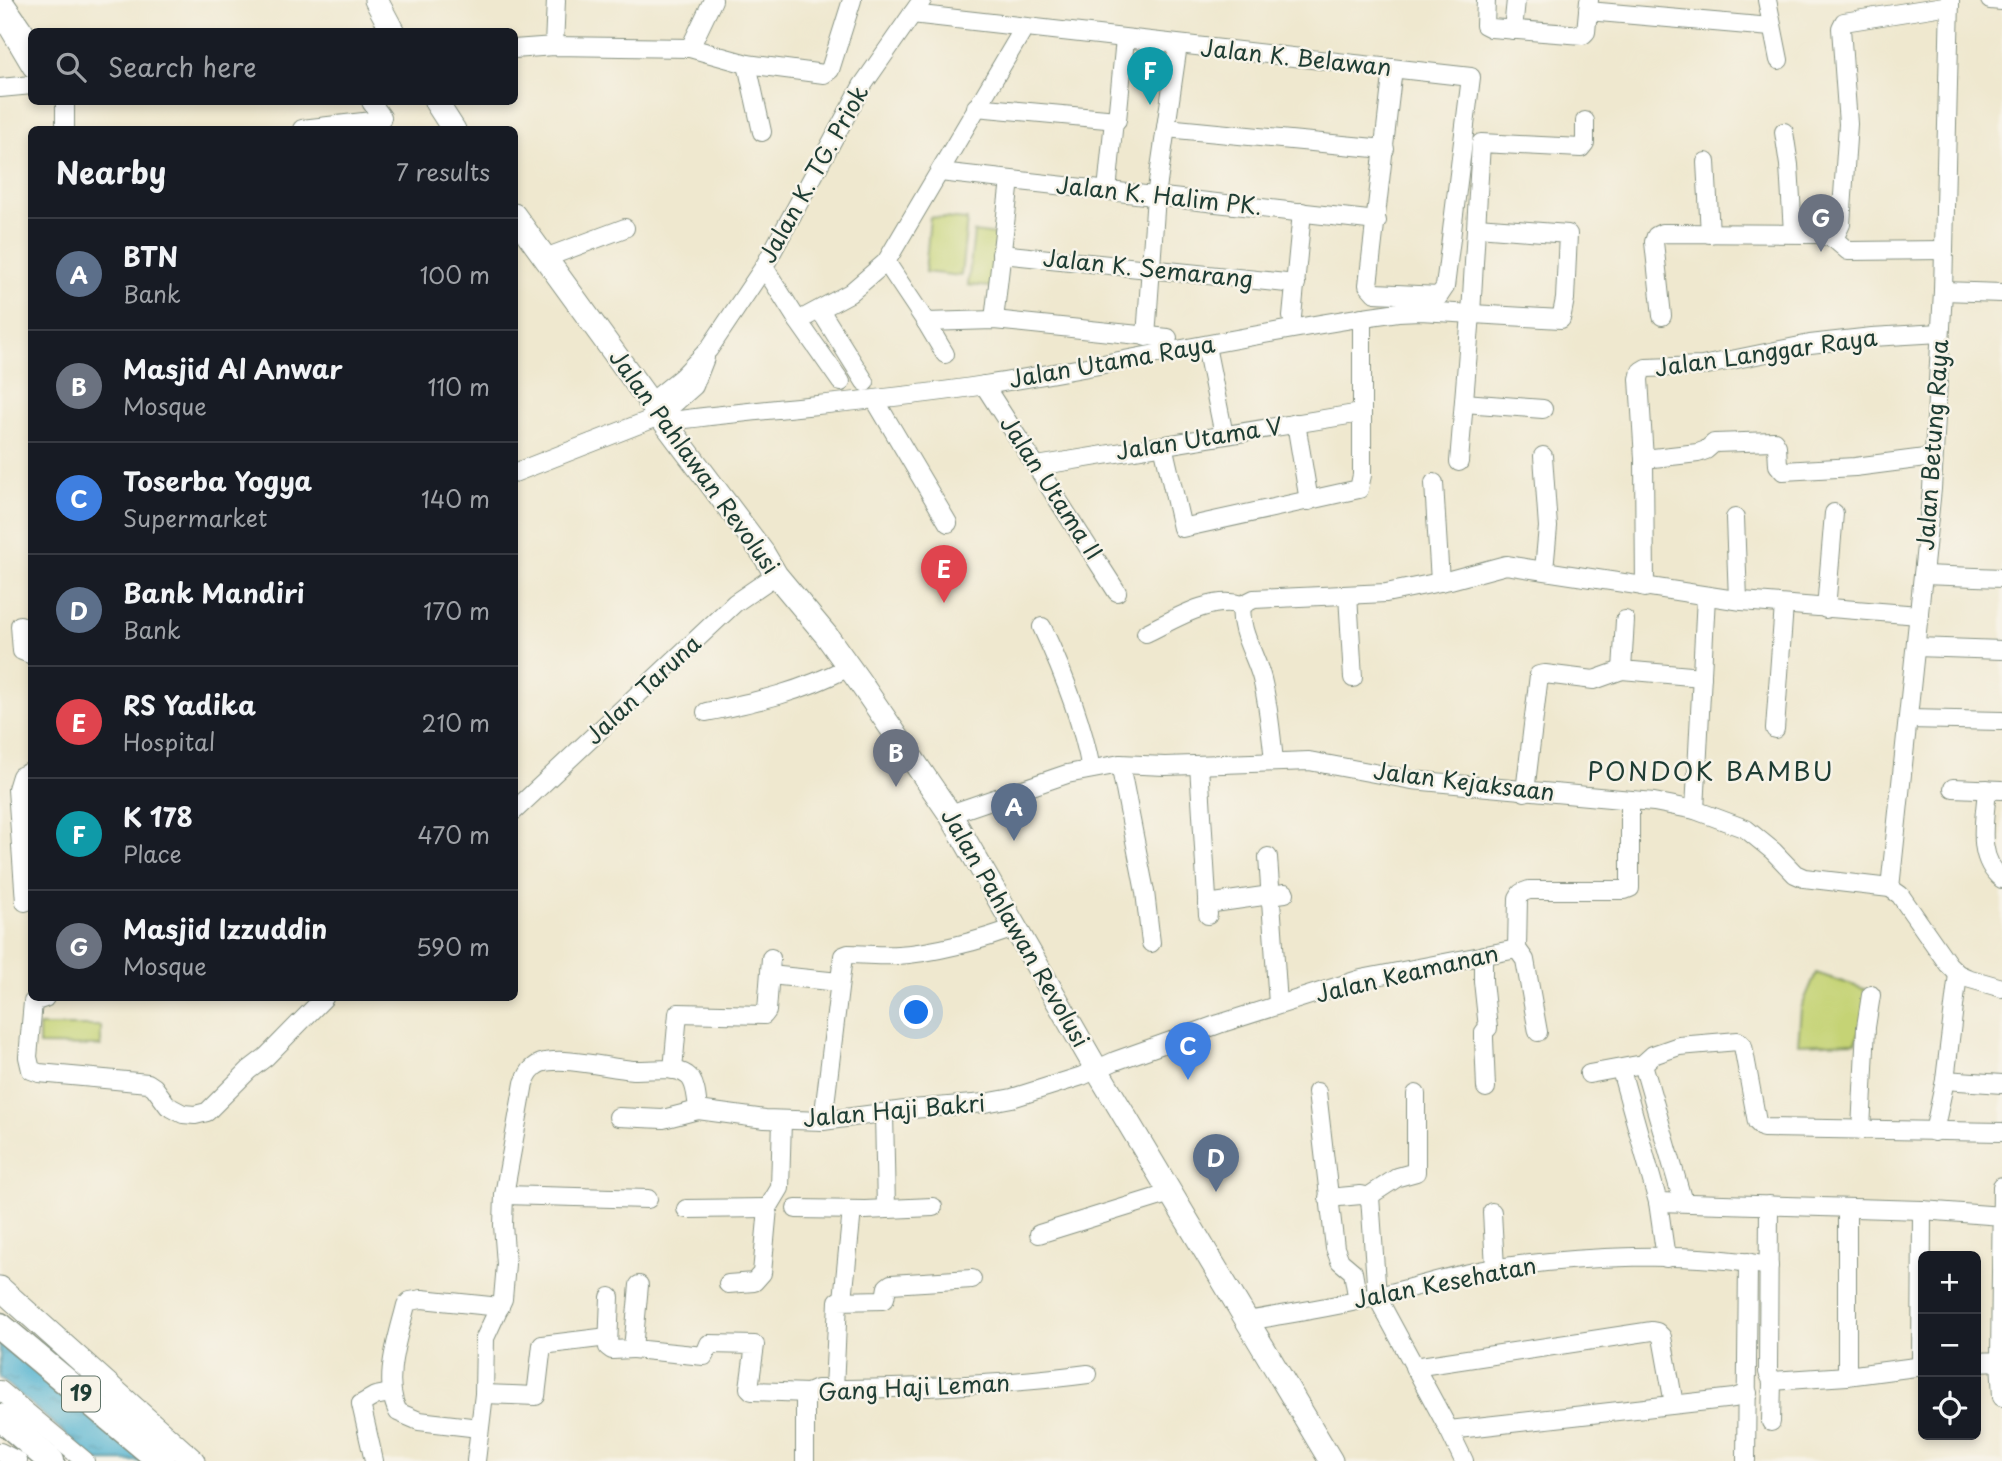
<!DOCTYPE html>
<html lang="en">
<head>
<meta charset="utf-8">
<style>
	:root { --surface:#171b24; --page:#242831; --text:#f1f3f6; --muted:#9ea1a6; --line:#363941; --accent:#c8321e }
	body { margin:0; font-family:"Playpen Sans",sans-serif; background:var(--page); color:var(--text) }
	.controls { position:absolute; right:21px; bottom:21px; display:grid; overflow:hidden; border-radius:10px; box-shadow:0 4px 10px #0003 }
	.controls button { width:63px; height:63px; display:grid; place-items:center; padding:0; border:0; border-bottom:2px solid var(--line); background:var(--surface); color:var(--text); font:35px sans-serif }
	.you { position:absolute; left:917px; top:1013px; width:24px; height:24px; margin:-18px; border:5px solid #fff; border-radius:50%; background:#1a73e8; box-shadow:0 0 0 10px #1a73e833 }
	.badge { display:grid; place-items:center; width:46px; height:46px; border-radius:50%; background:var(--accent); color:#fff; font-size:23px; font-weight:700 }
	.pin { position:absolute; translate:-50% -58px; filter:drop-shadow(0 2px 4px #0008) }
	.pin::after { content:''; position:absolute; top:37px; width:24px; height:21px; background:inherit; clip-path:polygon(0 0,100% 0,50% 100%) }
	.list { margin:0; padding:0; list-style:none }
	h2 { display:flex; justify-content:space-between; align-items:center; height:91px; margin:0; padding:0 28px; font-size:30px }
	h2 small { font-size:23px; font-weight:400; color:var(--muted) }
	.list li { display:grid; grid-template-columns:46px 1fr auto; gap:21px; align-items:center; box-sizing:border-box; height:112px; padding:0 28px; border-top:2px solid var(--line) }
	.list b { display:block; font-size:26px; white-space:nowrap }
	.list p { margin:0; font-size:23px; white-space:nowrap; color:var(--muted) }
	.list em { font-size:23px; font-style:normal; color:var(--muted) }
	.icon { flex:none; width:38px; height:38px; fill:none; stroke:currentColor; stroke-width:2; stroke-linecap:round; stroke-linejoin:round }
	.map { position:relative; flex:none; width:2002px; height:1461px; overflow:hidden }
	.search { position:absolute; background:var(--surface); box-shadow:0 4px 10px #0003; left:28px; top:28px; width:490px; height:77px; display:flex; align-items:center; gap:18px; box-sizing:border-box; padding:0 24px; border-radius:10px; color:var(--muted); font-size:26px }
	.panel { position:absolute; background:var(--surface); box-shadow:0 4px 10px #0003; left:28px; top:126px; width:490px; height:875px; border-radius:10px }
	.map>svg:first-child { display:block }
	.pitch { fill:#c5d375; stroke:#728854; stroke-width:2 }
	.water { fill:url(#water-ripples); stroke:#387882; stroke-width:2 }
	.lines { fill:none; stroke-linecap:round; stroke-linejoin:round }
	.minor-casing { stroke:#879282; stroke-width:20 }
	.major-casing { stroke:#879282; stroke-width:25 }
	.highway-casing { stroke:#879282; stroke-width:29 }
	.minor { stroke:#fff; stroke-width:18 }
	.major { stroke:#fff; stroke-width:23 }
	.highway { stroke:#fff; stroke-width:26 }
	.labels { text-anchor:middle; stroke-width:5; stroke-linejoin:round; paint-order:stroke }
	.shield { fill:#f7f3e8; stroke:#60746a; stroke-width:2 }
	.shield-label { font-size:21px; font-weight:bold; fill:#1f3d34 }
	.street-label { font-size:23px; fill:#1f3d34; stroke:#f7f3e8 }
	.quarter-label { font-size:26px; letter-spacing:2px; fill:#1f3d34; stroke:#f7f3e8 }
</style>
</head>
<body>
<div class="map">
<svg width="2002" height="1461" viewBox="0 0 2002 1461">
	<defs>
		<pattern id="water-ripples" width="26" height="14" patternUnits="userSpaceOnUse" patternTransform="scale(1.75)"><rect width="26" height="14" fill="#51b2d0"/><path d="M2 4q2-2 4 0t4 0M15 11q2-2 4 0t4 0" fill="none" stroke="#4392aa"/></pattern>
	</defs>
	<rect width="100%" height="100%" fill="#f7f3e8"/>
	<filter id="ink" filterUnits="userSpaceOnUse"><feTurbulence type="fractalNoise" baseFrequency=".0143" numOctaves="2"/><feDisplacementMap in="SourceGraphic" scale="14" xChannelSelector="R" yChannelSelector="G"/><feConvolveMatrix kernelMatrix="1 2 1 2 8 2 1 2 1" color-interpolation-filters="sRGB"/></filter>
	<filter id="wash" filterUnits="userSpaceOnUse"><feTurbulence type="fractalNoise" baseFrequency=".00686" numOctaves="4" result="noise"/><feDisplacementMap in="SourceGraphic" scale="28" xChannelSelector="R" yChannelSelector="G"/><feGaussianBlur stdDeviation="1.57" result="paint"/><feColorMatrix in="noise" values="0 0 0 0 0 0 0 0 0 0 0 0 0 0 0 0 0 1.4 0 .05"/><feComposite in="paint" operator="in"/></filter>
	<g filter="url(#wash)">
		<rect width="100%" height="100%" fill="#efe8cf"/>
		<!-- pitch -->
		<g class="pitch">
			<polygon points="930,217 967,220 961,276 925,272"/>
			<polygon points="974,232 997,235 991,287 968,285"/>
			<polygon points="1816,973 1873,992 1856,1042 1798,1044 1801,1008"/>
			<polygon points="39,1026 101,1026 101,1046 39,1045"/>
		</g>
		<!-- water -->
		<polygon class="water" points="0,1335 146,1461 97,1461 0,1378"/>
	</g>
	<g filter="url(#ink)">
		<g class="lines">
			<defs>
				<g id="minor">
					<polyline points="3,0 32,42"/>
					<polyline points="1486,0 1485,25 1491,28 1583,35 1586,32 1589,0"/>
					<polyline points="1767,0 1779,60"/>
					<polyline points="1990,0 2002,1"/>
					<polyline points="1588,11 1771,27"/>
					<polyline points="0,14 32,68"/>
					<polyline points="912,14 1471,77 1445,287 1439,296 1375,293 1368,285 1393,68"/>
					<polyline points="1513,30 1516,0"/>
					<polyline points="554,46 556,0"/>
					<polyline points="690,48 713,0"/>
					<polyline points="514,49 554,46 690,48 747,64 824,74 830,70 852,0"/>
					<polyline points="747,64 762,132"/>
					<polyline points="0,88 32,85"/>
					<polyline points="65,102 65,130"/>
					<polyline points="976,107 1117,120 1125,39"/>
					<polyline points="1166,128 1385,149"/>
					<polyline points="302,129 381,120 382,117 371,102"/>
					<polyline points="1784,132 1789,165 1793,233"/>
					<polyline points="1706,162 1710,234"/>
					<polyline points="940,172 1377,221"/>
					<polyline points="1107,191 1114,120"/>
					<polyline points="1834,239 1841,224 1848,124 1841,28 1844,22 1950,5"/>
					<polyline points="1001,254 1296,284"/>
					<polyline points="545,258 625,228"/>
					<polyline points="886,262 926,322 994,320 1168,338"/>
					<polyline points="764,267 798,321 850,293 886,262 1024,28"/>
					<polyline points="1943,291 2002,293"/>
					<polyline points="820,310 865,382"/>
					<polyline points="1662,316 1654,242 1656,236 1662,233 1819,234 1834,239 1848,251 1944,250"/>
					<polyline points="1292,317 1302,212"/>
					<polyline points="994,320 1010,180"/>
					<polyline points="798,321 841,382"/>
					<polyline points="926,322 945,354"/>
					<polyline points="1146,337 1156,196 1178,45"/>
					<polyline points="1206,346 1224,435"/>
					<polyline points="984,385 1117,592"/>
					<polyline points="875,400 948,523"/>
					<polyline points="650,403 682,377 709,349 764,267 862,86 922,0"/>
					<polyline points="1464,403 1543,409"/>
					<path d="M 664,422 C 771,407 879,402 985,385 C 1123,363 1260,331 1398,312 L 1420,311 L 1561,319 L 1565,299 L 1568,234 L 1477,227"/>
					<polyline points="1296,423 1309,501"/>
					<polyline points="1163,445 1182,528 1359,489 1362,475 1362,317"/>
					<polyline points="1543,456 1548,527 1544,570"/>
					<polyline points="1644,459 1698,453 1706,450 1714,443 1774,441 1777,446 1778,465 1783,471 1855,467 1933,457"/>
					<polyline points="1459,462 1471,314 1481,143 1581,148 1585,143 1585,121"/>
					<polyline points="1037,466 1361,413"/>
					<polyline points="514,473 660,416 694,386 705,358"/>
					<polyline points="1434,483 1440,582"/>
					<polyline points="1735,518 1738,600"/>
					<polyline points="1923,575 2002,578"/>
					<polyline points="1645,588 1644,459 1639,379 1641,371 1646,368 1702,366 1810,344 1872,337 1940,333"/>
					<polyline points="1348,595 1353,678"/>
					<polyline points="1242,605 1254,599 1386,593 1450,580 1506,565 1742,601 1919,615"/>
					<path d="M 1242,605 C 1238,630 1256,655 1262,679 C 1269,707 1271,733 1274,761"/>
					<polyline points="1826,609 1834,513"/>
					<polyline points="1625,620 1622,670 1702,677"/>
					<polyline points="20,625 22,651 32,655"/>
					<path d="M 1042,627 C 1063,672 1082,720 1091,769"/>
					<path d="M 1146,633 C 1173,620 1212,595 1242,605"/>
					<polyline points="1916,647 2002,650"/>
					<path d="M 706,712 C 760,701 800,692 849,667"/>
					<polyline points="1908,719 2002,721"/>
					<polyline points="1775,729 1784,605"/>
					<polyline points="1120,764 1145,892 1151,943"/>
					<polyline points="1199,765 1208,915"/>
					<polyline points="1953,788 2002,790"/>
					<path d="M 1987,789 C 1985,820 1975,857 2002,879"/>
					<polyline points="1525,792 1539,675 1545,674 1594,680 1622,670"/>
					<polyline points="1695,810 1706,596"/>
					<polyline points="514,811 735,603 776,575"/>
					<polyline points="950,814 1067,774 1120,764 1165,766 1309,761 1412,780 1654,802 1695,810 1746,829 1773,851 1795,874 1804,878 1890,888 1900,895 1948,964 1958,974 1967,978 2002,988"/>
					<polyline points="1268,857 1278,1004"/>
					<polyline points="1890,888 1932,489 1943,291 1950,0"/>
					<polyline points="25,902 17,789 21,776 32,771"/>
					<polyline points="1207,904 1285,893"/>
					<polyline points="1517,949 1518,898 1521,893 1529,890 1625,890 1630,888 1630,800"/>
					<polyline points="1517,949 1525,960 1538,1032"/>
					<polyline points="1483,955 1483,981 1488,1028 1484,1032 1484,1039 1486,1088"/>
					<polyline points="770,975 839,982"/>
					<polyline points="45,998 33,1002 28,1057 31,1070 39,1073 148,1083 154,1087 168,1106 183,1114 195,1115 207,1112 249,1070 266,1057 324,998"/>
					<polyline points="1643,1064 1683,1202"/>
					<polyline points="673,1070 678,1013 764,1015 767,1011 771,958"/>
					<polyline points="1621,1070 1658,1202 1666,1258"/>
					<polyline points="1589,1074 1643,1064 1653,1055 1679,1046 1738,1041 1743,1046 1757,1122 1763,1128 2002,1132"/>
					<polyline points="1945,1080 2002,1084"/>
					<polyline points="1317,1092 1335,1248 1340,1261 1353,1272 1358,1301"/>
					<polyline points="884,1113 886,1209"/>
					<polyline points="618,1117 663,1119 698,1110"/>
					<path d="M 823,1121 L 843,956 L 848,954 C 865,954 881,956 898,955 C 932,953 984,940 1016,927"/>
					<polyline points="1861,1130 1866,1027 1871,995"/>
					<polyline points="1934,1132 1945,1080 1958,974"/>
					<polyline points="504,1195 648,1199"/>
					<polyline points="1369,1196 1398,1177 1416,1172 1416,1094"/>
					<polyline points="1328,1198 1361,1195 1370,1197 1377,1297 1449,1430 1464,1461"/>
					<polyline points="1658,1202 1922,1210 2002,1216"/>
					<polyline points="1769,1205 1768,1372 1772,1381 1847,1376 1923,1366"/>
					<polyline points="1847,1208 1847,1376"/>
					<polyline points="686,1209 768,1208"/>
					<polyline points="796,1209 865,1210 933,1207"/>
					<polyline points="1492,1212 1495,1268"/>
					<polyline points="1039,1234 1171,1193"/>
					<polyline points="728,1284 754,1282 762,1273 768,1208 780,1188 782,1120"/>
					<polyline points="610,1297 608,1347 612,1350 633,1349 639,1285"/>
					<polyline points="843,1300 852,1210"/>
					<path d="M 1247,1321 C 1291,1313 1335,1307 1378,1296 C 1418,1287 1458,1273 1498,1268 C 1582,1256 1686,1251 1769,1266"/>
					<path d="M 633,1349 L 704,1356 L 709,1344 L 755,1345 L 749,1388 L 752,1391 L 808,1393 L 817,1389 C 908,1389 997,1386 1088,1374"/>
					<polyline points="2000,1361 2002,1397"/>
					<polyline points="1976,1362 2000,1361 2002,1186"/>
					<polyline points="1921,1366 1922,1210"/>
					<polyline points="1414,1367 1652,1331 1657,1332 1662,1337 1674,1404"/>
					<polyline points="834,1389 838,1301 883,1300 885,1298 887,1287 891,1284 972,1279"/>
					<polyline points="0,1390 85,1461"/>
					<polyline points="484,1394 536,1396 542,1345 608,1337"/>
					<polyline points="1771,1422 1772,1381"/>
					<path d="M 479,1428 L 419,1421 L 398,1412 C 382,1380 398,1338 406,1305 L 410,1301 L 422,1299 L 500,1307"/>
					<polyline points="1449,1430 1734,1398 1748,1393"/>
					<polyline points="0,1452 18,1461"/>
					<polyline points="374,1461 361,1404 375,1396 390,1393"/>
					<path d="M 476,1461 L 484,1394 L 485,1338 L 503,1299 L 506,1264 L 503,1225 L 504,1195 L 524,1083 C 528,1074 531,1067 541,1063 C 564,1056 608,1068 633,1070 C 649,1071 673,1065 687,1075 C 696,1081 697,1100 698,1110 L 765,1119 L 823,1121 L 912,1109 L 985,1103 L 1012,1098 L 1082,1076 L 1115,1061 L 1219,1024 L 1361,979 L 1517,949"/>
					<polyline points="805,1461 805,1401 808,1393"/>
					<polyline points="1746,1461 1748,1262"/>
				</g>
				<g id="major">
					<polyline points="376,0 393,32"/>
					<polyline points="436,102 454,130"/>
					<polyline points="514,215 660,416 763,553 776,575 826,635 859,681 950,814 1097,1070 1331,1461"/>
					<polyline points="0,1288 193,1461"/>
				</g>
				<g id="highway">
					<polyline points="0,1326 161,1461"/>
					<polyline points="0,1417 51,1461"/>
				</g>
			</defs>
			<!-- minor casing -->
			<use href="#minor" class="minor-casing"/>
			<!-- major casing -->
			<use href="#major" class="major-casing"/>
			<!-- highway casing -->
			<use href="#highway" class="highway-casing"/>
			<!-- minor -->
			<use href="#minor" class="minor"/>
			<!-- major -->
			<use href="#major" class="major"/>
			<!-- highway -->
			<use href="#highway" class="highway"/>
		</g>
	</g>
	<g class="labels">
		<!-- shield labels -->
		<rect class="shield" x="62" y="1376.5" width="38" height="35" rx="5"/>
		<g class="shield-label">
			<text x="81" y="1401">19</text>
		</g>
		<!-- street labels -->
		<g class="street-label">
			<text transform="translate(1296 58) rotate(6)" y="8">Jalan K. Belawan</text>
			<text transform="translate(814 174) rotate(-61)" y="8">Jalan K. TG. Priok</text>
			<text transform="translate(1159 196) rotate(6)" y="8">Jalan K. Halim PK.</text>
			<text transform="translate(1148 269) rotate(6)" y="8">Jalan K. Semarang</text>
			<text transform="translate(1766 353) rotate(-8)" y="8">Jalan Langgar Raya</text>
			<text transform="translate(1112 362) rotate(-10)" y="8">Jalan Utama Raya</text>
			<text transform="translate(1199 439) rotate(-9)" y="8">Jalan Utama V</text>
			<text transform="translate(1933 445) rotate(-86)" y="8">Jalan Betung Raya</text>
			<text transform="translate(694 462) rotate(54)" y="8">Jalan Pahlawan Revolusi</text>
			<text transform="translate(1051 488) rotate(57)" y="8">Jalan Utama II</text>
			<text transform="translate(643 690) rotate(-43)" y="8">Jalan Taruna</text>
			<text transform="translate(1464 782) rotate(7)" y="8">Jalan Kejaksaan</text>
			<text transform="translate(1015 928) rotate(60)" y="8">Jalan Pahlawan Revolusi</text>
			<text transform="translate(1407 974) rotate(-13)" y="8">Jalan Keamanan</text>
			<text transform="translate(894 1111) rotate(-5)" y="8">Jalan Haji Bakri</text>
			<text transform="translate(1445 1283) rotate(-11)" y="8">Jalan Kesehatan</text>
			<text transform="translate(914 1388) rotate(-3)" y="8">Gang Haji Leman</text>
		</g>
		<!-- quarter labels -->
		<g class="quarter-label">
			<text x="1711" y="781">PONDOK BAMBU</text>
		</g>
	</g>
</svg>
<div class="controls">
<button>+</button>
<button>−</button>
<button><svg class="icon" aria-label="locate" viewBox="0 0 24 24"><circle cx="12" cy="12" r="6"/><path d="M12 2v4M12 18v4M2 12h4M18 12h4"/></svg></button>
</div>
<div class="you"></div>
<div class="pin badge" style="left:1014px;top:841px;background:#5c6f8a">A</div>
<div class="pin badge" style="left:896px;top:787px;background:#6b7280">B</div>
<div class="pin badge" style="left:1188px;top:1080px;background:#3f7fe0">C</div>
<div class="pin badge" style="left:1216px;top:1192px;background:#5c6f8a">D</div>
<div class="pin badge" style="left:944px;top:603px;background:#e0444e">E</div>
<div class="pin badge" style="left:1150px;top:105px;background:#0f9aa8">F</div>
<div class="pin badge" style="left:1821px;top:252px;background:#6b7280">G</div>
<div class="search"><svg class="icon" aria-label="search" viewBox="0 0 24 24"><circle cx="10" cy="10" r="6"/><path d="M15 15l6 6"/></svg>Search here</div>
<section class="panel">
<h2>Nearby<small>7 results</small></h2>
<ul class="list">
<li><span class="badge" style="background:#5c6f8a">A</span><div><b>BTN</b><p>Bank</p></div><em>100 m</em></li>
<li><span class="badge" style="background:#6b7280">B</span><div><b>Masjid Al Anwar</b><p>Mosque</p></div><em>110 m</em></li>
<li><span class="badge" style="background:#3f7fe0">C</span><div><b>Toserba Yogya</b><p>Supermarket</p></div><em>140 m</em></li>
<li><span class="badge" style="background:#5c6f8a">D</span><div><b>Bank Mandiri</b><p>Bank</p></div><em>170 m</em></li>
<li><span class="badge" style="background:#e0444e">E</span><div><b>RS Yadika</b><p>Hospital</p></div><em>210 m</em></li>
<li><span class="badge" style="background:#0f9aa8">F</span><div><b>K 178</b><p>Place</p></div><em>470 m</em></li>
<li><span class="badge" style="background:#6b7280">G</span><div><b>Masjid Izzuddin</b><p>Mosque</p></div><em>590 m</em></li>
</ul>
</section>
</div>
</body>
</html>
